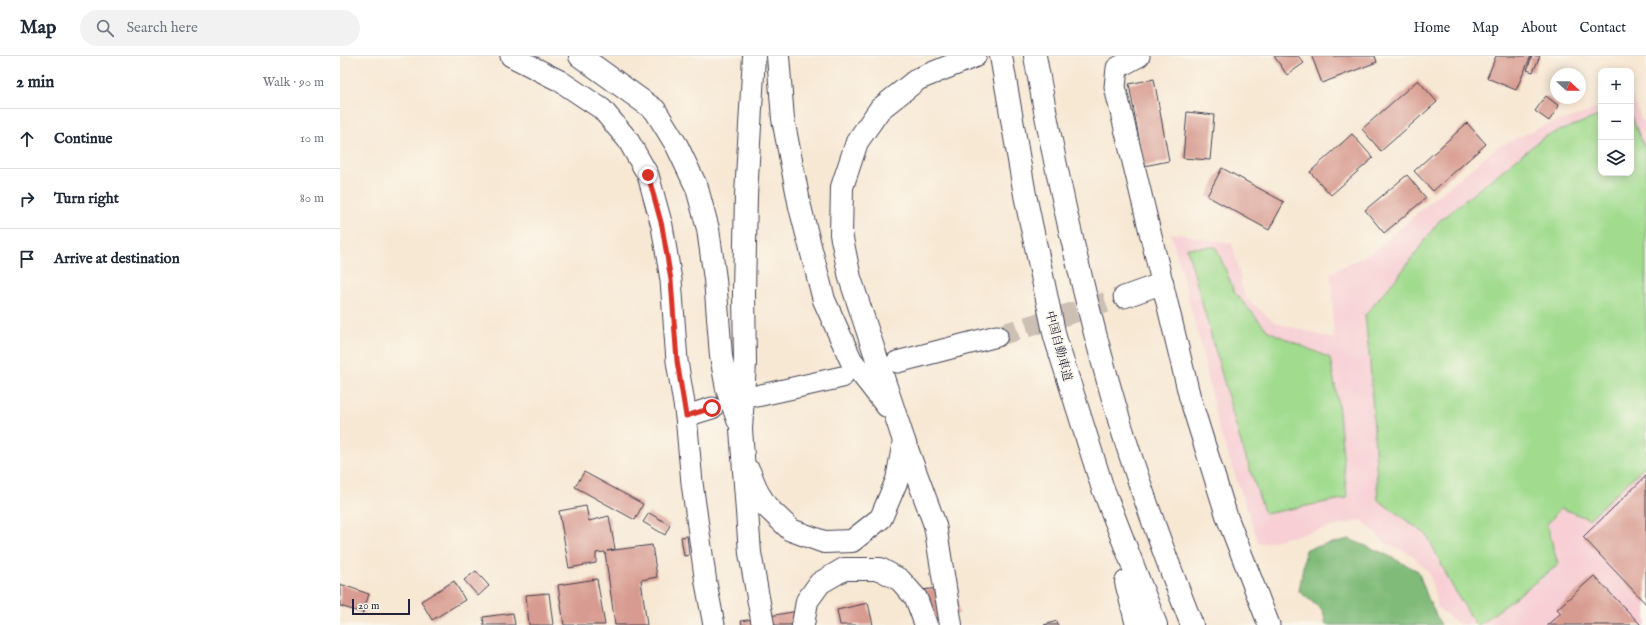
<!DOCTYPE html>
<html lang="en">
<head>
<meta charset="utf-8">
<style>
	:root { --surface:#fff; --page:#f2f2f3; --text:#1f2937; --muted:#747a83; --line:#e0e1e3 }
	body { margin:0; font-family:"IM FELL English","Noto Serif JP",serif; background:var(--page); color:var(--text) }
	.controls { position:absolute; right:12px; top:12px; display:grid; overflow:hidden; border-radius:8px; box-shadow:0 2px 10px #0003 }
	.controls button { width:36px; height:36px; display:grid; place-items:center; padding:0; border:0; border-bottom:1px solid var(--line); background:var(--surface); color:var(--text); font:20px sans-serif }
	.compass { position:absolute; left:1210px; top:12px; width:36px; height:36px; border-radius:50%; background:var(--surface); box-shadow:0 2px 10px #0003; rotate:112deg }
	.scale { position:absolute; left:12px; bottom:10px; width:58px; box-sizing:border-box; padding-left:4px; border:2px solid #22223b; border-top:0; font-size:11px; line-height:14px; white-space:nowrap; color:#22223b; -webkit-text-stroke:3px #fbf7ec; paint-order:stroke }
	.stop { position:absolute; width:12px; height:12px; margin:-9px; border:3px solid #d93025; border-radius:50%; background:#fff }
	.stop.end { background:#d93025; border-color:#fff; box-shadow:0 1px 4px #0008 }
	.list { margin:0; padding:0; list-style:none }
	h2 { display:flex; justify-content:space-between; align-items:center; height:52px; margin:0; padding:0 16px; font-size:17px }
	h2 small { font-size:13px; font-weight:400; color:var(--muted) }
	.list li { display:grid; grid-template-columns:26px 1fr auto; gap:12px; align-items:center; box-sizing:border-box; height:60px; padding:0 16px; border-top:1px solid var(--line) }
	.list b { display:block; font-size:15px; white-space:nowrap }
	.list em { font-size:13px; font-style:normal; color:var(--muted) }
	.icon { flex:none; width:22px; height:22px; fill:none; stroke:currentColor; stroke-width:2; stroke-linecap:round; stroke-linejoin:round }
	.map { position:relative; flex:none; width:1306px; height:569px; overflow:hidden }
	header { display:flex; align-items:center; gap:24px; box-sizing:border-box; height:56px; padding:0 20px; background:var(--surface); border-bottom:1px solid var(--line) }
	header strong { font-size:19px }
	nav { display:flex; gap:22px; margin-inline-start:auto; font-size:14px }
	.search { width:280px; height:36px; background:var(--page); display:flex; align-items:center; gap:10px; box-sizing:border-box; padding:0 14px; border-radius:22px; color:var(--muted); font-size:15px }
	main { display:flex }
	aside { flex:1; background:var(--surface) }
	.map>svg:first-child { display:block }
	.built { fill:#f7cfd4 }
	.green { fill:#a0db8e; stroke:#617e64 }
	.forest { fill:#80bb79; stroke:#516e5a }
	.building { fill:#d89b91 }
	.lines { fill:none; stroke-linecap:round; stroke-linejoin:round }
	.minor-tunnel { stroke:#ccc0b5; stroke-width:21; stroke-dasharray:21 10; stroke-linecap:butt }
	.minor-casing { stroke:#424052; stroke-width:23 }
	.highway-casing { stroke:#424052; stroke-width:24 }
	.minor { stroke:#fff; stroke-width:21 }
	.highway { stroke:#fff; stroke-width:22 }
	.route { stroke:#d93025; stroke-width:5 }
	.labels { text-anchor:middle; stroke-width:3.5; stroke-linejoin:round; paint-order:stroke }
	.street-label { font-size:12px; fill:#22223b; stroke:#fbf7ec }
</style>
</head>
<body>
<header>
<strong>Map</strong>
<div class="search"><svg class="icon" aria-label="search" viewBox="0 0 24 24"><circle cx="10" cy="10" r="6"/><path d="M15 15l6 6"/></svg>Search here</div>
<nav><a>Home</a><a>Map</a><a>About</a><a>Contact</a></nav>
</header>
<main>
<aside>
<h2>2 min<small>Walk · 90 m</small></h2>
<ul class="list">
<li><svg class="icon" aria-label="ahead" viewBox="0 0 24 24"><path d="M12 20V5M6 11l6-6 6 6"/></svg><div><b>Continue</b></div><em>10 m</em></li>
<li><svg class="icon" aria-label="right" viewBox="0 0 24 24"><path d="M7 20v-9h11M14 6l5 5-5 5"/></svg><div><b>Turn right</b></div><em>80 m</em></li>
<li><svg class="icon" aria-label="arrive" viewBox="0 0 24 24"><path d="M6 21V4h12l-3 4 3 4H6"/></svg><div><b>Arrive at destination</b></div></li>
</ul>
</aside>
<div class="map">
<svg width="1306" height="569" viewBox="0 0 1306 569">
	<rect width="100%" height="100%" fill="#fbf7ec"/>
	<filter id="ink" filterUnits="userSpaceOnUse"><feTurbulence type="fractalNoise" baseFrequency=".025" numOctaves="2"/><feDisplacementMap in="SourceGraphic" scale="8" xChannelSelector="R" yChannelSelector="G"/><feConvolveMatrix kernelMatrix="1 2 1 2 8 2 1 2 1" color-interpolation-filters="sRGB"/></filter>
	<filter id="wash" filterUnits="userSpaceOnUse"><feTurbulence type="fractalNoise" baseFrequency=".012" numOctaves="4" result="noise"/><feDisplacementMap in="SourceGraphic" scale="16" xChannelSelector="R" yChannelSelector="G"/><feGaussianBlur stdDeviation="0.9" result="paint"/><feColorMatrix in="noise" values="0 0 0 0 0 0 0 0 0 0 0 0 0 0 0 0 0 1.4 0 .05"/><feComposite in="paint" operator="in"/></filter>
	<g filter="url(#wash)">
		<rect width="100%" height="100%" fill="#f7e8d4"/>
		<!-- built -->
		<polygon class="built" points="1291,38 1302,65 1306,64 1306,569 1120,569 1098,552 1089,516 1072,499 1046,487 1022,464 919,488 879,373 861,290 831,177 892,187 905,241 934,266 994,283 991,217 1036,194 1071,162 1156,92 1203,70 1249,56 1261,50 1261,117 1291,117"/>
		<!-- green -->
		<g class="green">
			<polygon points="1261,59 1261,117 1291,117 1291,59 1306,96 1306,409 1249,463 1221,452 1207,468 1218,509 1139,569 1136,569 1111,528 1087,479 1038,444 1030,307 1025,259 1060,218 1099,165 1204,81"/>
			<polygon points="876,191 895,237 928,275 990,302 998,347 1007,442 925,458 900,384 847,192"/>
		</g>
		<!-- forest -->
		<polygon class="forest" points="1009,483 1043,497 1078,515 1089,545 1101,569 986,569 983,555 959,535 966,493"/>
		<g id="blocks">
			<!-- building -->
			<g class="building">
				<polygon points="934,0 958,0 964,7 947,19"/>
				<polygon points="975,0 1035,0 1037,6 982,27 972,1"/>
				<polygon points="1156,0 1191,0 1176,34 1147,22"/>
				<polygon points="1192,0 1200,0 1193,16 1187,14"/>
				<polygon points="814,23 829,105 804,110 789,28"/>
				<polygon points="1078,24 1097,46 1041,95 1022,73"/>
				<polygon points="1206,40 1219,50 1209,65 1195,55"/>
				<polygon points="847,56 874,59 870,104 843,102"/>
				<polygon points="1127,67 1146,88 1093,135 1074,115"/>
				<polygon points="1012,78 1033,102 991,139 970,116"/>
				<polygon points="882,112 944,146 929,174 867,140"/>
				<polygon points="1067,119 1086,142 1044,177 1025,154"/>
				<polygon points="244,416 303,448 295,464 235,431"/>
				<polygon points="1306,420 1306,548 1243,481"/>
				<polygon points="246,450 249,465 269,460 275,493 267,495 312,489 317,521 301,524 307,569 275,569 265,496 256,497 256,507 229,512 219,455"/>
				<polygon points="309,457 330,469 325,479 303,466"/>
				<polygon points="347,480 349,499 344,500 341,481"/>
				<polygon points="136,515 149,530 138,540 124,524"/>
				<polygon points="1254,520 1301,569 1207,569 1221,557 1217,553"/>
				<polygon points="257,523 265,569 224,569 218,529"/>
				<polygon points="114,525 125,544 92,564 81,545"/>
				<polygon points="0,528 29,538 23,557 0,550"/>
				<polygon points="616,530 619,558 585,563 581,534"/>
				<polygon points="209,537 213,569 189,569 186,539"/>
				<polygon points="528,547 533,569 500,569 497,554"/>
				<polygon points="458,555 460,569 402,569 401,565"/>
				<polygon points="173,557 175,569 144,569 143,561"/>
				<polygon points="717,565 718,569 704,569"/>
			</g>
		</g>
	</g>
	<g filter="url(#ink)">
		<use href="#blocks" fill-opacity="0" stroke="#424052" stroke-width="1"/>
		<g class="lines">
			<!-- minor-tunnel -->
			<polyline class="minor-tunnel" points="657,280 784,241"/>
			<defs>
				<g id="minor">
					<polyline points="171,0 220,25 262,53 288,84 308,119 322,170 331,224 337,305 346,360 352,427 366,527 374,569"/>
					<polyline points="799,0 777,12 775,31 850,342 887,461 929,569"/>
					<polyline points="784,241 823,227"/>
					<polyline points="557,306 657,280"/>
					<polyline points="417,340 502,321"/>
					<polyline points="346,360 372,352"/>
				</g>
				<g id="highway">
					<polyline points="240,0 315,54 337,90 357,132 368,173 375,223 381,300 387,333 398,364"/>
					<polyline points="414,0 406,139 404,236 405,307 401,373 410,497 423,569"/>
					<polyline points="438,0 443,63 460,151 484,244 511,304 547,350"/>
					<polyline points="661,0 685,139 715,281 762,430 816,569"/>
					<path d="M 695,0 C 717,124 744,246 780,367 C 801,435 826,503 852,569"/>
					<polyline points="409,415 418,437 427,451 451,474 484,486 512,485 541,462 557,424 564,385"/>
					<polyline points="786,526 797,569"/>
					<polyline points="463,569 467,545 480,527 504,513 540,513 560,524 576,542 586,569"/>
					<polyline points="611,569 595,469 564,385 510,222 501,178 502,131 517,86 540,53 578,23 635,0"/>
				</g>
			</defs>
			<!-- minor casing -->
			<use href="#minor" class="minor-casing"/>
			<!-- highway casing -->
			<use href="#highway" class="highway-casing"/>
			<!-- minor -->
			<use href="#minor" class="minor"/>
			<!-- highway -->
			<use href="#highway" class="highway"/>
		</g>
	</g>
	<g class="lines" filter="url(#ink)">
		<!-- route -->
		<polyline class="route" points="308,119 322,170 331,224 337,305 346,360 372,352"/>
	</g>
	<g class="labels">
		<!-- street labels -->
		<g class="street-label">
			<text transform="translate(719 290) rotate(75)" y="4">中国自動車道</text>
		</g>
	</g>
</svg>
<div class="controls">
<button>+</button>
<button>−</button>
<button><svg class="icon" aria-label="layers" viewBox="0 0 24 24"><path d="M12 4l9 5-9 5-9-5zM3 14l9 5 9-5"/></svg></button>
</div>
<svg class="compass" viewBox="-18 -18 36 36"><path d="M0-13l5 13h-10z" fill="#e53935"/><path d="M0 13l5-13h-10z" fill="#747a83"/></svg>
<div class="scale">20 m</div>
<div class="stop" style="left:372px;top:352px"></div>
<div class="stop end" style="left:308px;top:119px"></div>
</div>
</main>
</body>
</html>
